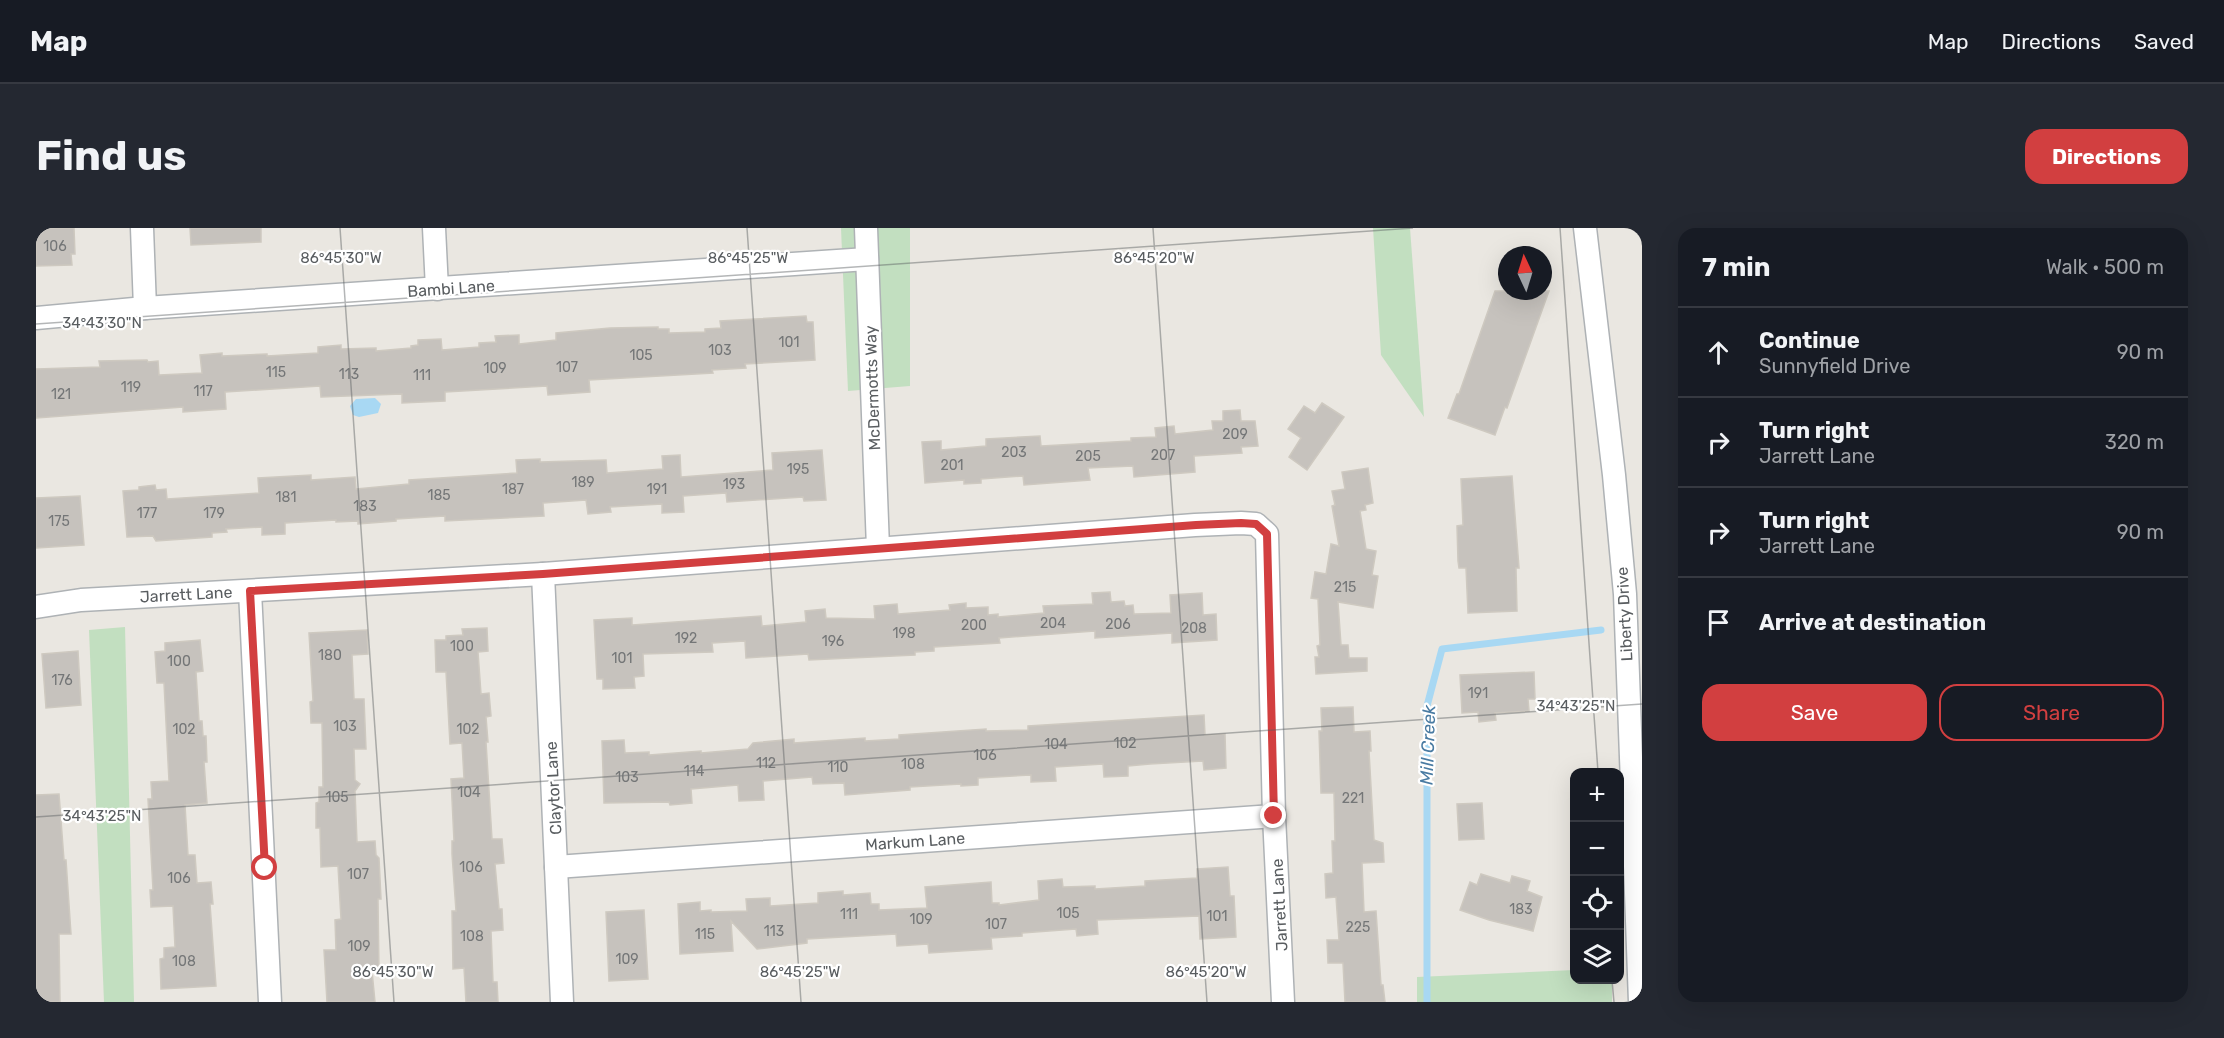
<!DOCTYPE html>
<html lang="en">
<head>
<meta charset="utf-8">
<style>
	:root { --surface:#171b24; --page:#242831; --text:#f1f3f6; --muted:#9ea1a6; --line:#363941; --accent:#d23f40 }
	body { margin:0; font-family:Rubik,sans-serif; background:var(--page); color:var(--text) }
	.controls { position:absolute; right:18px; bottom:18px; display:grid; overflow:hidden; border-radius:12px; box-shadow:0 6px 24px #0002 }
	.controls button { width:54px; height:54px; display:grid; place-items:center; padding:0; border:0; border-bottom:2px solid var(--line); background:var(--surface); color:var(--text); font:30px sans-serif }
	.compass { position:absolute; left:1462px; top:18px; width:54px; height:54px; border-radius:50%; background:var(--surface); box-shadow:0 6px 24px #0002; rotate:356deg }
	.stop { position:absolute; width:18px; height:18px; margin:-14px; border:4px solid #d23f40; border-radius:50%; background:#fff }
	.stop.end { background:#d23f40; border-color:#fff; box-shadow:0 2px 6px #0008 }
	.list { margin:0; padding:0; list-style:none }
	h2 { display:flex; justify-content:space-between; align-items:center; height:78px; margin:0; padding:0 24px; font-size:26px }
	h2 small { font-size:20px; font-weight:400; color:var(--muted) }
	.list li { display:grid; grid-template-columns:39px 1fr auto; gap:18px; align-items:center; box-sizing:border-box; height:90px; padding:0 24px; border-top:2px solid var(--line) }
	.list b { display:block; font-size:22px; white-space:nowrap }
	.list p { margin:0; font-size:20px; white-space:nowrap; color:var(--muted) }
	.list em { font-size:20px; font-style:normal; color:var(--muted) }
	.actions { display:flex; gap:12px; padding:18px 24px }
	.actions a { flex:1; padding:14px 0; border:2px solid var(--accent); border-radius:18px; text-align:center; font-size:21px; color:var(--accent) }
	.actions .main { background:var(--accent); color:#fff }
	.icon { flex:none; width:33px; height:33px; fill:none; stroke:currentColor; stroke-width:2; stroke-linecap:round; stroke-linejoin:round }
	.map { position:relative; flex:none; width:1606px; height:774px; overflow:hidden; border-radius:18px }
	header { display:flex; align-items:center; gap:36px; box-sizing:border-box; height:84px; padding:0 30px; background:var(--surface); border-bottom:2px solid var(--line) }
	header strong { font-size:28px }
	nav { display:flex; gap:33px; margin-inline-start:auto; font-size:21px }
	.intro { display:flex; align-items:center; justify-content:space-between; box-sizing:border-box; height:144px; padding:0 36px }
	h1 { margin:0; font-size:42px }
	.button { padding:15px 27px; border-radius:18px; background:var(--accent); color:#fff; font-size:21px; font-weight:700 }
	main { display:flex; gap:36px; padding:0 36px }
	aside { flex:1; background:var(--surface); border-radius:18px; box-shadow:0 6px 24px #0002 }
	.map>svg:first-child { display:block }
	.green { fill:#c2dfc0 }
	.water { fill:#a8d8f3 }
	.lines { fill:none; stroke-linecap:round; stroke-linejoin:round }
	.stream { stroke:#a8d8f3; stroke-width:7 }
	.building { fill:#c6c2bd; stroke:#cec9c0; stroke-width:1.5 }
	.minor-casing { stroke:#aeb2b5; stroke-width:25 }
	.minor { stroke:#fff; stroke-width:22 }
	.route { stroke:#d23f40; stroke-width:8 }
	.ticks { fill:none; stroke:#595d60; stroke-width:1.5; stroke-opacity:0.45 }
	.labels { text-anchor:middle; stroke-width:4.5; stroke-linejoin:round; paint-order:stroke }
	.number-label { font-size:14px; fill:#747677 }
	.street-label { font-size:16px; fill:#595d60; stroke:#fff }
	.water-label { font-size:18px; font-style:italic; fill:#497ba2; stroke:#fff }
	.ticks-label { font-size:15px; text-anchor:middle; fill:#595d60; stroke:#fff; stroke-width:4.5; stroke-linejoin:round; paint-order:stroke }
</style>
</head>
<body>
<header>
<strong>Map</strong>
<nav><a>Map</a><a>Directions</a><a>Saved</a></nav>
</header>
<div class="intro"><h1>Find us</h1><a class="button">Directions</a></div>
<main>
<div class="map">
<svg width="1606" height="774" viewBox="0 0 1606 774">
	<rect width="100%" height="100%" fill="#eae7e1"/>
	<!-- green -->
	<g class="green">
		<polygon points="805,0 874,0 874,158 812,163"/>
		<polygon points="1337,0 1374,0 1388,189 1345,127"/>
		<polygon points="89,399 98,774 68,774 53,402"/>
		<polygon points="1538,742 1538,752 1576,752 1576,774 1381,774 1381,749"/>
	</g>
	<!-- water -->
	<polygon class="water" points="339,170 345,176 342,185 323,189 317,187 314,178 320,171"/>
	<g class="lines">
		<!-- stream -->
		<polyline class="stream" points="1391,774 1391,478 1406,421 1565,402"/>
	</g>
	<!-- building -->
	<g class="building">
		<polygon points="0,0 38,0 39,26 35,26 36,37 0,38"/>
		<polygon points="154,0 225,0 225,14 155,17"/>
		<polygon points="1459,63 1513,63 1471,180 1469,179 1459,207 1412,190 1421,166 1423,166"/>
		<polygon points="770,88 771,94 777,94 779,132 709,136 710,140 676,142 677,145 553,152 554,164 512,167 511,158 409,164 409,173 366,175 366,166 285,169 284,158 189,164 190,181 147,184 147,179 0,190 0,141 64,139 63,133 111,132 112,134 122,133 123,147 166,145 164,127 186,125 186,128 231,126 231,128 282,125 282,119 305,117 305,121 340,120 340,123 375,120 375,118 382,117 382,112 405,111 406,122 443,119 443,115 460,114 459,108 483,107 483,116 520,112 520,105 574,100 622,99 622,101 633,101 633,105 669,104 669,101 685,100 684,93"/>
		<polygon points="1286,175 1308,189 1271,242 1253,229 1265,210 1252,201 1268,178 1279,185"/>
		<polygon points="1204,182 1205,193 1219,193 1222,218 1205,219 1206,225 1158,228 1159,244 1098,249 1097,238 1052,240 1054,252 988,257 987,248 945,251 945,255 928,256 928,252 889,255 886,214 905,213 905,222 950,218 950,211 1004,208 1005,218 1095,213 1095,210 1120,209 1119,200 1138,198 1139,206 1177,202 1176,193 1187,193 1187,183"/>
		<polygon points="786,222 790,272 768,273 767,269 691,274 690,265 647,268 648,284 626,285 626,276 574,279 575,284 552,286 550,272 507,275 508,288 409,293 409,288 360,291 360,293 322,296 322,293 300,294 300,292 249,295 249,306 226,307 226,299 190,301 191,304 176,305 176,309 120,313 117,308 91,309 87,263 103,262 103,259 119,257 120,262 130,261 131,271 223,265 222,250 275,247 275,252 319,249 320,261 373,256 373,252 481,245 480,232 504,231 504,234 570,232 571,245 627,241 626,228 644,227 645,249 737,242 736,225"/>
		<polygon points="1332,240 1337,275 1329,277 1330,282 1324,283 1330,321 1340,323 1336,347 1342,348 1337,380 1302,374 1305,417 1312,417 1313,430 1331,430 1331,443 1280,446 1279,429 1283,429 1281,418 1284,417 1282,371 1275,370 1279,344 1290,346 1295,316 1303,318 1296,278 1299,277 1296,263 1309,261 1306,244"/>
		<polygon points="1476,248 1483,340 1480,340 1481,383 1432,385 1430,340 1423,340 1422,333 1421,298 1427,297 1425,251"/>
		<polygon points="44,268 48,317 0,320 0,270"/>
		<polygon points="1074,364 1075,374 1088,373 1089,378 1097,377 1098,386 1135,385 1134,367 1166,365 1167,387 1180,386 1181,412 1136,415 1136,405 1059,410 1059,403 963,410 964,415 898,419 898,423 879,424 879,427 773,432 772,426 710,430 709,413 676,415 677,424 607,426 608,448 598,449 599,460 567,461 567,451 561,451 558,392 596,390 596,397 725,388 726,398 770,394 769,383 789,381 790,390 839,391 838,378 861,376 862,386 914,382 913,377 930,375 930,380 952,379 952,387 962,386 962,389 1008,385 1007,378 1057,376 1056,365"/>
		<polygon points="451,400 452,423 442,424 445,466 453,465 455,488 450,489 452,514 450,514 456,611 466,611 468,635 459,636 463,681 466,681 467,702 455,703 457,754 461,754 462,774 430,774 428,740 417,741 416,683 420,683 416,626 416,613 418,613 415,551 428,550 426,515 414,516 410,444 400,444 399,412 410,412 410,408 427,407 426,401"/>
		<polygon points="331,402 332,426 316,427 318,471 328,471 330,521 318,521 319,552 324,556 319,563 321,614 339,613 340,627 343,630 345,671 342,671 343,743 336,743 339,774 291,774 288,722 300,722 299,692 305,691 302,638 285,639 284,600 280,600 280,575 283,574 283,559 287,559 286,495 275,495 274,474 277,473 273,405"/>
		<polygon points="164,412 167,443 160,444 163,493 166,493 167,508 170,508 171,534 168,534 171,575 149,577 152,627 159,627 161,655 175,654 177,676 174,676 180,758 125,761 124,731 128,730 128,720 139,719 137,678 115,679 114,662 117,662 112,571 116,571 115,554 133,553 128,455 121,455 119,424 129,423 129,415"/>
		<polygon points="42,423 45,477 10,480 6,426"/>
		<polygon points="1498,444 1499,471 1492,471 1493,483 1459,485 1460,492 1443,494 1442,484 1426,485 1424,447"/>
		<polygon points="1317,479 1318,504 1334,503 1335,523 1333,523 1338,612 1347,615 1348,634 1326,635 1328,684 1340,683 1345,757 1347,757 1349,774 1309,774 1307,735 1292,735 1291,712 1303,712 1300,669 1290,670 1289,646 1297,645 1296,613 1299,613 1298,565 1285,565 1283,503 1286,503 1285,480"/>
		<polygon points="1168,487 1169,507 1189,506 1190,540 1168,542 1167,533 1114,536 1092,538 1092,548 1068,549 1067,536 1019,539 1020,553 995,554 995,547 942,550 942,557 925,558 925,556 874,559 874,562 809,567 808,555 777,556 776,549 727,553 728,572 703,573 702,557 655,561 656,575 634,577 633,574 568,575 566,513 588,512 589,525 613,524 613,527 665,523 665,525 712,521 717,515 758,511 758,515 829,510 829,513 863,511 863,507 950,501 950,503 992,502 992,498"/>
		<polygon points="23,566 28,632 30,632 35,706 23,706 24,774 0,774 0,567"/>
		<polygon points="1446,575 1448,611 1423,612 1421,576"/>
		<polygon points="1192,639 1194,668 1198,668 1200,709 1164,711 1163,688 1061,692 1062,706 1041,708 1040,701 986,705 986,708 955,710 956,721 893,725 892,716 861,718 860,706 771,711 771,715 721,721 695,693 697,723 644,726 642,676 664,674 664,683 675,682 675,684 711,683 710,671 734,670 734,678 782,675 782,665 807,663 807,667 834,665 835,676 843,676 843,682 891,680 889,659 955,654 956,675 963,675 963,677 1003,672 1002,653 1026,651 1027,659 1059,658 1059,661 1109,658 1109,653 1161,650 1161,641"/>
		<polygon points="1445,646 1474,655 1476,648 1494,653 1491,663 1506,669 1497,703 1453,692 1424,682 1434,654 1441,657"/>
		<polygon points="608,682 612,751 573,753 570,684"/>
	</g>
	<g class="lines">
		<defs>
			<g id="minor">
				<polyline points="106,0 109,80"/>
				<polyline points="398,0 401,61"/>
				<polyline points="830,0 842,320"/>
				<polyline points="1549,0 1578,247 1589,366 1604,774"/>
				<polyline points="0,90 109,80 831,31"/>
				<polyline points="507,346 526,774"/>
				<polyline points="214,363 234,774"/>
				<polyline points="0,379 45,372 507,346 1159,297 1205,295 1220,296 1231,306 1238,588 1247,774"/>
				<polyline points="520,639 1238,588"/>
			</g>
		</defs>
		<!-- minor casing -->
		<use href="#minor" class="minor-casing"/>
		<!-- minor -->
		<use href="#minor" class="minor"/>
	</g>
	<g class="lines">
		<!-- route -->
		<polyline class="route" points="229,640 214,363 507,346 1160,297 1205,295 1220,296 1231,306 1238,588"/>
	</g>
	<!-- ticks -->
	<path class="ticks" d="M 304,0 L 358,774M 711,0 L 765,774M 1117,0 L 1171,774M 1524,0 L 1562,544M 0,96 L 1377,0M 0,589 L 1606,476M 1576,752 L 1578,774"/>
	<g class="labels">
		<!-- number labels -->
		<g class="number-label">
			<text x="19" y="23">106</text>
			<text x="753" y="119">101</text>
			<text x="684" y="127">103</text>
			<text x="605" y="132">105</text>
			<text x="531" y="144">107</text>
			<text x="459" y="145">109</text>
			<text x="240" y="149">115</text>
			<text x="313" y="151">113</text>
			<text x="386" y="152">111</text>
			<text x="95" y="164">119</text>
			<text x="167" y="168">117</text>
			<text x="25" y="171">121</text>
			<text x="1199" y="211">209</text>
			<text x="978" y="229">203</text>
			<text x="1127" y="232">207</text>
			<text x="1052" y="233">205</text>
			<text x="916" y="242">201</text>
			<text x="762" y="246">195</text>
			<text x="547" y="259">189</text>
			<text x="698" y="261">193</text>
			<text x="477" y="266">187</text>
			<text x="621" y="266">191</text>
			<text x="403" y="272">185</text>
			<text x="250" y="274">181</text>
			<text x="329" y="283">183</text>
			<text x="111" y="290">177</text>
			<text x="178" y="290">179</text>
			<text x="23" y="298">175</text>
			<text x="1309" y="364">215</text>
			<text x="1017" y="400">204</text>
			<text x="1082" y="401">206</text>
			<text x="938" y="402">200</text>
			<text x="1158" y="405">208</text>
			<text x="868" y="410">198</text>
			<text x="650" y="415">192</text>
			<text x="797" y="418">196</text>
			<text x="426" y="423">100</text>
			<text x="294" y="432">180</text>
			<text x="586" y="435">101</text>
			<text x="143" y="438">100</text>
			<text x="26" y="457">176</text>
			<text x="1442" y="470">191</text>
			<text x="309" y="503">103</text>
			<text x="148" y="506">102</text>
			<text x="432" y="506">102</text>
			<text x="1089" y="520">102</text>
			<text x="1020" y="521">104</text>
			<text x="949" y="532">106</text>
			<text x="730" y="540">112</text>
			<text x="877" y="541">108</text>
			<text x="802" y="544">110</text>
			<text x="658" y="548">114</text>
			<text x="591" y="554">103</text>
			<text x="433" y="569">104</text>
			<text x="301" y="574">105</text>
			<text x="1317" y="575">221</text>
			<text x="435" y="644">106</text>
			<text x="322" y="651">107</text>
			<text x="143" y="655">106</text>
			<text x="1485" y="686">183</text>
			<text x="1032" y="690">105</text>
			<text x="813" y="691">111</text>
			<text x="1181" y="693">101</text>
			<text x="885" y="696">109</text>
			<text x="960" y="701">107</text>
			<text x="1322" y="704">225</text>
			<text x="738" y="708">113</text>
			<text x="669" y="711">115</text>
			<text x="436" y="713">108</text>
			<text x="323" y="723">109</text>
			<text x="591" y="736">109</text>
			<text x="148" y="738">108</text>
		</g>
		<!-- street labels -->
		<g class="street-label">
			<text transform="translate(415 60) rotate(-4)" y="6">Bambi Lane</text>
			<text transform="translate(836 160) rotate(-92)" y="6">McDermotts Way</text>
			<text transform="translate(150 366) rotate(-3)" y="6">Jarrett Lane</text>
			<text transform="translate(1588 386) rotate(-93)" y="6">Liberty Drive</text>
			<text transform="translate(517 560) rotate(-93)" y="6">Claytor Lane</text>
			<text transform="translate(879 613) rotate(-4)" y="6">Markum Lane</text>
			<text transform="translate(1243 677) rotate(-93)" y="6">Jarrett Lane</text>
		</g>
		<!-- water labels -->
		<g class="water-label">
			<text transform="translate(1392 517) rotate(-88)" y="6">Mill Creek</text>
		</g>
	</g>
	<g class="ticks-label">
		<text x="712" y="35">86°45'25"W</text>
		<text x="305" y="35">86°45'30"W</text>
		<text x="1118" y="35">86°45'20"W</text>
		<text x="66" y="100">34°43'30"N</text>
		<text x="1540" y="483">34°43'25"N</text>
		<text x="66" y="593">34°43'25"N</text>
		<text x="357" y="749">86°45'30"W</text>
		<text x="764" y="749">86°45'25"W</text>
		<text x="1170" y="749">86°45'20"W</text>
	</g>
</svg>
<div class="controls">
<button>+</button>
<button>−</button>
<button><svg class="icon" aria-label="locate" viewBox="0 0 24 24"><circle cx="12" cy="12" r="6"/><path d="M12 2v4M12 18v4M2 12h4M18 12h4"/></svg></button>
<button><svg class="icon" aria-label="layers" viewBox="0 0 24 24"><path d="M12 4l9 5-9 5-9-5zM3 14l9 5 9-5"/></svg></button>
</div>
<svg class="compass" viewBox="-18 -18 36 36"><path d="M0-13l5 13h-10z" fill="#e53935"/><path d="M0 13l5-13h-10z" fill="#9ea1a6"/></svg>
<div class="stop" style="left:229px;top:640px"></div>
<div class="stop end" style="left:1238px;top:588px"></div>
</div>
<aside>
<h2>7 min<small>Walk · 500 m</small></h2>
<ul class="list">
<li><svg class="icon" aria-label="ahead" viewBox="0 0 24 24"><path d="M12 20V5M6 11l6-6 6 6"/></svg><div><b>Continue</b><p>Sunnyfield Drive</p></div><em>90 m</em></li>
<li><svg class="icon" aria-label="right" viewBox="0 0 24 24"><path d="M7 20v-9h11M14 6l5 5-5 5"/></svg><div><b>Turn right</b><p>Jarrett Lane</p></div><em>320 m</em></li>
<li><svg class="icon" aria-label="right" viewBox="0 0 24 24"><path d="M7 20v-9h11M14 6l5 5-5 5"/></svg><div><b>Turn right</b><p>Jarrett Lane</p></div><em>90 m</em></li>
<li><svg class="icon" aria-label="arrive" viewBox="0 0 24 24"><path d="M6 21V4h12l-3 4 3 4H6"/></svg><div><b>Arrive at destination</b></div></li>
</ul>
<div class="actions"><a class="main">Save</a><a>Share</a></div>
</aside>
</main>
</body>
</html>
